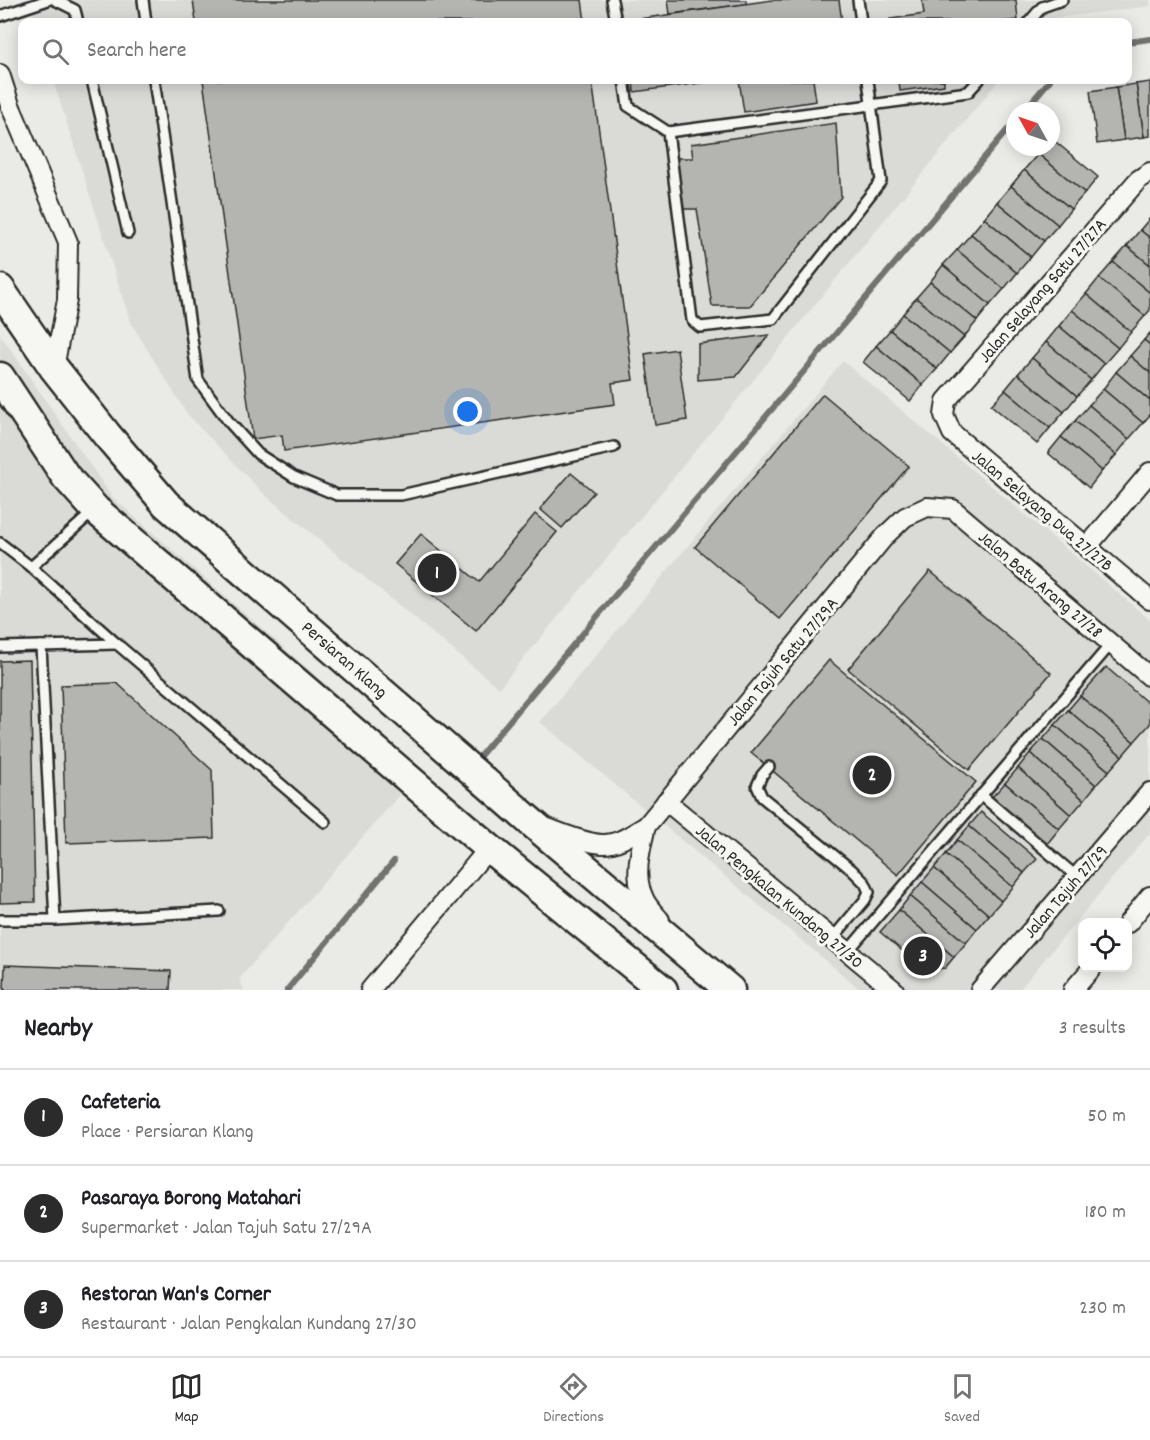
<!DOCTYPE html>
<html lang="en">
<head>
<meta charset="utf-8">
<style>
	:root { --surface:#fff; --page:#f6f6f6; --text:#202124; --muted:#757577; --line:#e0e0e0; --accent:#2b2b2b }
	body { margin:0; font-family:Dekko,sans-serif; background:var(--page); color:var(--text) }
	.controls { position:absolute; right:18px; bottom:18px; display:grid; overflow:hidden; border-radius:12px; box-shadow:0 3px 15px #0003 }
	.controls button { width:54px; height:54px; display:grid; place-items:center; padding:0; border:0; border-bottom:2px solid var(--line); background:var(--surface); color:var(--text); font:30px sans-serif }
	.compass { position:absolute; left:1006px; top:102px; width:54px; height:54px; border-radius:50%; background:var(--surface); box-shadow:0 3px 15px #0003; rotate:310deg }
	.you { position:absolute; left:468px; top:412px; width:21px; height:21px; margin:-15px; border:4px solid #fff; border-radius:50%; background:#1a73e8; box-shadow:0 0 0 9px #1a73e833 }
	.badge { display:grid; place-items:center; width:39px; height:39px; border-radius:50%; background:var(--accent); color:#fff; font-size:20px; font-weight:700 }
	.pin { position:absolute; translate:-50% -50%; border:3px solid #fff; box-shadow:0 2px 6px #0006 }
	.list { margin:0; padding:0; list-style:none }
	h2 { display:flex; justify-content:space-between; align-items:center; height:78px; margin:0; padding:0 24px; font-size:26px }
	h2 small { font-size:20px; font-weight:400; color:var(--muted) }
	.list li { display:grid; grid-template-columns:39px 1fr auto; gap:18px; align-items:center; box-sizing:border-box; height:96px; padding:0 24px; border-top:2px solid var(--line) }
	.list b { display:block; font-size:22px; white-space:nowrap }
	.list p { margin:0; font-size:20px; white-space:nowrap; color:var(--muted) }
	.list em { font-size:20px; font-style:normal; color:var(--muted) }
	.icon { flex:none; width:33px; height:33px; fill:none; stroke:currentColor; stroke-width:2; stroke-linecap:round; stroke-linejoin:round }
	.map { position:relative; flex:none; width:1150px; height:990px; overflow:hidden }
	.search { position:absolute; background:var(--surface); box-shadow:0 3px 15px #0003; left:18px; right:18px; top:18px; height:66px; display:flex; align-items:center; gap:15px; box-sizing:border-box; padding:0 21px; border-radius:12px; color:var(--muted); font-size:22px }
	.sheet { height:366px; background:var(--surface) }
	nav { display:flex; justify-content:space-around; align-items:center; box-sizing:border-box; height:84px; border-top:2px solid var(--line); background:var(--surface); font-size:16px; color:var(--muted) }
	nav a { display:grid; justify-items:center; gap:3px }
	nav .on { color:var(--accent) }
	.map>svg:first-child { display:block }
	.built { fill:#dadad6 }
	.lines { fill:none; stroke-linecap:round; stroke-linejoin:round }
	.stream { stroke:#727270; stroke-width:6 }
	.building { fill:#b4b4b1; stroke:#2b2b2b; stroke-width:1.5 }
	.service-casing { stroke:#2b2b2b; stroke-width:14 }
	.minor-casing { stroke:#2b2b2b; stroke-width:22 }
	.primary-casing { stroke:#2b2b2b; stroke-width:33 }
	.service { stroke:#f6f6f2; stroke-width:9 }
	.minor { stroke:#f6f6f2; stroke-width:18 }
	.primary { stroke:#f6f6f2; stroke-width:28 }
	.labels { text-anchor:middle; stroke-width:6; stroke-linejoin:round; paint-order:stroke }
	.street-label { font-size:18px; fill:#2b2b2b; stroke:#f6f6f2 }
</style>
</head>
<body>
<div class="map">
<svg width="1150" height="990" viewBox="0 0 1150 990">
	<rect width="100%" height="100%" fill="#eaeae6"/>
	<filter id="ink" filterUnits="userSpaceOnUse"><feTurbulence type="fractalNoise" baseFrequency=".0167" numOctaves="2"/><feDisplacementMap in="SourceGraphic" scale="12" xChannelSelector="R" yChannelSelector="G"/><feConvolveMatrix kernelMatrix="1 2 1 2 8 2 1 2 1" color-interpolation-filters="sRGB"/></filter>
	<g filter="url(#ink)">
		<!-- built -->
		<g class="built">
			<polygon points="28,0 1150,0 1150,6 1048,19 1045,22 35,22"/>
			<polygon points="53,80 999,80 646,511 499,688 265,495 187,414 131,323"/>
			<polygon points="0,334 112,497 422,769 239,979 244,990 0,990"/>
			<polygon points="843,361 1150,620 1150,833 1019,990 861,990 540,722"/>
		</g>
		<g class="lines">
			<!-- stream -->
			<g class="stream">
				<polyline points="1128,42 1150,39"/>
				<polyline points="1024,111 1050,80"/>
				<polyline points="474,763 536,689 1015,121"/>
				<polyline points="287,990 394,861"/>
			</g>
		</g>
		<!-- building -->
		<g class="building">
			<polygon points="193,0 582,0 585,22 196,22"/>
			<polygon points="668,0 746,0 746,4 670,14"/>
			<polygon points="772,0 839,0 842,22 625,22 625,21"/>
			<polygon points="922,0 1016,0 1018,20 1001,22 891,22 890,19 924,14"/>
			<polygon points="203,80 592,80 633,380 612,383 615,404 284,451 282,435 253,439"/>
			<polygon points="633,80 722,80 634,92"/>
			<polygon points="739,80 813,80 816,101 744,112"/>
			<polygon points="899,80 944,80 944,85 900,91"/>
			<polygon points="1150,82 1150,136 1144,137 1136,84"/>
			<polygon points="1136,84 1144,137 1124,140 1116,87"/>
			<polygon points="1116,87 1124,140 1097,144 1090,91"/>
			<polygon points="836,123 841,197 750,306 712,306 697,209 683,209 676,158 693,158 691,144"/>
			<polygon points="1051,138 1098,177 1085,193 1038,154 1043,147 1051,147"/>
			<polygon points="1038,154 1085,193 1071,209 1024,170"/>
			<polygon points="1024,170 1071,209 1058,225 1011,186"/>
			<polygon points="1011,186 1058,225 1044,241 997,202"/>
			<polygon points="997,202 1044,241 1031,257 984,218"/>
			<polygon points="984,218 1031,257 1017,273 971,234"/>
			<polygon points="1150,218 1150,238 1140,230"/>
			<polygon points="1140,230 1150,238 1150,265 1127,246"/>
			<polygon points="971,234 1017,273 1004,289 957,250"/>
			<polygon points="1127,246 1150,265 1150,293 1113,262"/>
			<polygon points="957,250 1004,289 990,305 943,265"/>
			<polygon points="1113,262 1150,293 1150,310 1145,316 1099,278"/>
			<polygon points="943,265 990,305 977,321 930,282"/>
			<polygon points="1099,278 1145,316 1131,332 1086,294"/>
			<polygon points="930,282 977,321 964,337 916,298"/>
			<polygon points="1086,294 1131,332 1118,348 1072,310"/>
			<polygon points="916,298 964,337 950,353 903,314"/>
			<polygon points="1072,310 1118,348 1104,364 1059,326"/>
			<polygon points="903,314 950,353 937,369 890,330"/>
			<polygon points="1059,326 1104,364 1091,380 1046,342"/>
			<polygon points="890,330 937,369 923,385 876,346"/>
			<polygon points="1150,333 1150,345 1144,340"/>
			<polygon points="769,335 736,377 698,380 698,344"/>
			<polygon points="1144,340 1150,345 1150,373 1130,356"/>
			<polygon points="1046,342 1091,380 1077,396 1032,358"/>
			<polygon points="876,346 923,385 910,401 863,362"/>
			<polygon points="677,349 687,420 655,425 645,354"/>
			<polygon points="1130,356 1150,373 1150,401 1116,372"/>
			<polygon points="1032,358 1077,396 1064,412 1018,374"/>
			<polygon points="1116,372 1150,401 1150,415 1143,423 1103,389"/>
			<polygon points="1018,374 1064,412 1050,428 1005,390"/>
			<polygon points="1103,389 1143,423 1129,439 1089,405"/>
			<polygon points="1005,390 1050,428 1037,444 991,405"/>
			<polygon points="823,394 909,466 780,619 695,547"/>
			<polygon points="1089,405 1129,439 1116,455 1075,421"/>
			<polygon points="1075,421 1116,455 1102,471 1061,437"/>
			<polygon points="1061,437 1102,471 1089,488 1048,453"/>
			<polygon points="571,473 594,492 562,528 540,509"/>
			<polygon points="535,514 557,532 476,631 395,564 421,534 479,582"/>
			<polygon points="930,571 1051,673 969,770 848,669"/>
			<polygon points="30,660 35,902 0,903 0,661"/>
			<polygon points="829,660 976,782 898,875 751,753"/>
			<polygon points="1106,667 1150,705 1150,724 1134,742 1080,696"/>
			<polygon points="117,683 212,770 214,838 66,843 61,685"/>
			<polygon points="1080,696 1134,742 1122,756 1068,710"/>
			<polygon points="1068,710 1122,756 1109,771 1055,725"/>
			<polygon points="1055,725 1109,771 1096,785 1043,739"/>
			<polygon points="1043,739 1096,785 1084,800 1030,753"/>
			<polygon points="1030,753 1084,800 1071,815 1018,768"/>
			<polygon points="1018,768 1071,815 1059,829 1005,783"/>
			<polygon points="1005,783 1059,829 1047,844 992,797"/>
			<polygon points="981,812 1037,859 1024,873 969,826"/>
			<polygon points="969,826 1024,873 1013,887 957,840"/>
			<polygon points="957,840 1013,887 1001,901 946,854"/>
			<polygon points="946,854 1001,901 989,915 934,868"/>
			<polygon points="934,868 989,915 977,929 922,882"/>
			<polygon points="922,882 977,929 966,943 910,896"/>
			<polygon points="910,896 966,943 954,957 899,910"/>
			<polygon points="899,910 954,957 945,968 925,970 880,932"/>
			<polygon points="5,965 171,971 170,990 4,990"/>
		</g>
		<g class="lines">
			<defs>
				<g id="service">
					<polyline points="55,0 75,10 78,22"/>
					<polyline points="143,0 146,22"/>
					<polyline points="612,0 616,22"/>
					<polyline points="858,0 861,22"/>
					<polyline points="0,16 48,0"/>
					<polyline points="1029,22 1042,7 1062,0"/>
					<polyline points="92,80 128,233"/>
					<polyline points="154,80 198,380 229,422 258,454 294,477 337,495 401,495 614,447"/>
					<polyline points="624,80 628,106 668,132 968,92 979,80"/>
					<polyline points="668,132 692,320 700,327 773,319 881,181 868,80"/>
					<polyline points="0,543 31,567 117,644 325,822"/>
					<polyline points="31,567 94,511"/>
					<polyline points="41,646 55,920"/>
					<polyline points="0,647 117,644"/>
					<polyline points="769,767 762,775 757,786 762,797 852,870 865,883 869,892 865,900 832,939"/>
					<polyline points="981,795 1077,877"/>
					<polyline points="0,920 55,920 219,911"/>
					<polyline points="848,951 1111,644"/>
				</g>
				<g id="minor">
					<polyline points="0,74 10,105 68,242 67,300 54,368"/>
					<polyline points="1150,172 1138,180 946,401 944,415 952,433 1150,600"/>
					<polyline points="1087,547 1150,472"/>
					<polyline points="666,801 894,990"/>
					<path d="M 646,826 C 641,848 633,875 643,896 C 646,905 654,913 660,920"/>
					<path d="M 548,828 C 563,834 587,843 602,844 C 618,845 633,833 646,826 L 886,535 L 905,517 L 927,507 L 953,509 L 1150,677"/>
					<polyline points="1128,923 1150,896"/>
					<polyline points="370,990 489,848"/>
					<polyline points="980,990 1150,792"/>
					<polyline points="1073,990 1092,968"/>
				</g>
				<g id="primary">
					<polyline points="0,289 54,368 107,435 166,504 531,822 730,990"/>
					<polyline points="0,377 66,477 96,510 489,848 663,990"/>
				</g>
			</defs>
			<!-- service casing -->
			<use href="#service" class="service-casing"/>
			<!-- minor casing -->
			<use href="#minor" class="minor-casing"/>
			<!-- primary casing -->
			<use href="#primary" class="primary-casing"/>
			<!-- service -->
			<use href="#service" class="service"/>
			<!-- minor -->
			<use href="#minor" class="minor"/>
			<!-- primary -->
			<use href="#primary" class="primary"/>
		</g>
	</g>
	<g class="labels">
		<!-- street labels -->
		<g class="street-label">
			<text transform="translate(1042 290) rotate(-49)" y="6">Jalan Selayang Satu 27/27A</text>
			<text transform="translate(1043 510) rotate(40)" y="6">Jalan Selayang Dua 27/27B</text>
			<text transform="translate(1041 584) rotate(40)" y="6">Jalan Batu Arang 27/28</text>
			<text transform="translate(345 659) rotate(41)" y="6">Persiaran Klang</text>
			<text transform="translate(782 661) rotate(-50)" y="6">Jalan Tajuh Satu 27/29A</text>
			<text transform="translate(1065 891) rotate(-49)" y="6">Jalan Tajuh 27/29</text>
			<text transform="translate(780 896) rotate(40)" y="6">Jalan Pengkalan Kundang 27/30</text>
		</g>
	</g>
</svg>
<div class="controls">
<button><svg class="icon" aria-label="locate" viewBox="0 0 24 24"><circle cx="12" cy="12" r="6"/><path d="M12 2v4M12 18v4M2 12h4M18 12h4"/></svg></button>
</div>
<svg class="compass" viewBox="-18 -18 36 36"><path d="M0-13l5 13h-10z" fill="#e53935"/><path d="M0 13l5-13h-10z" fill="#757577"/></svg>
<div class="you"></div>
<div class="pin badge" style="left:437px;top:573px">1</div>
<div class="pin badge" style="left:872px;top:775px">2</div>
<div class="pin badge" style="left:923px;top:956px">3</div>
<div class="search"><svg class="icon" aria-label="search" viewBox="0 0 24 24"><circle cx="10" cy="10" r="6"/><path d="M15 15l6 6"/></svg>Search here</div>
</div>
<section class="sheet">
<h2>Nearby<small>3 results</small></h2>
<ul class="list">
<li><span class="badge">1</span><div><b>Cafeteria</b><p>Place · Persiaran Klang</p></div><em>50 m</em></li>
<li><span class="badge">2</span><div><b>Pasaraya Borong Matahari</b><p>Supermarket · Jalan Tajuh Satu 27/29A</p></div><em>180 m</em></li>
<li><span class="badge">3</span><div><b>Restoran Wan's Corner</b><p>Restaurant · Jalan Pengkalan Kundang 27/30</p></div><em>230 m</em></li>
</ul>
</section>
<nav>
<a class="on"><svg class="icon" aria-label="map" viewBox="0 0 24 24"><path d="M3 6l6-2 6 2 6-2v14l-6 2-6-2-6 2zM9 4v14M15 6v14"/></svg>Map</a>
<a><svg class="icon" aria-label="directions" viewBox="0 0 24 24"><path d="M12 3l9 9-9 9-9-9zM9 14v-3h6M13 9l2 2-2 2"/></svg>Directions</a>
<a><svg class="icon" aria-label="saved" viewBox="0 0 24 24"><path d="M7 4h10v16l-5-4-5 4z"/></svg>Saved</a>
</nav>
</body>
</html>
